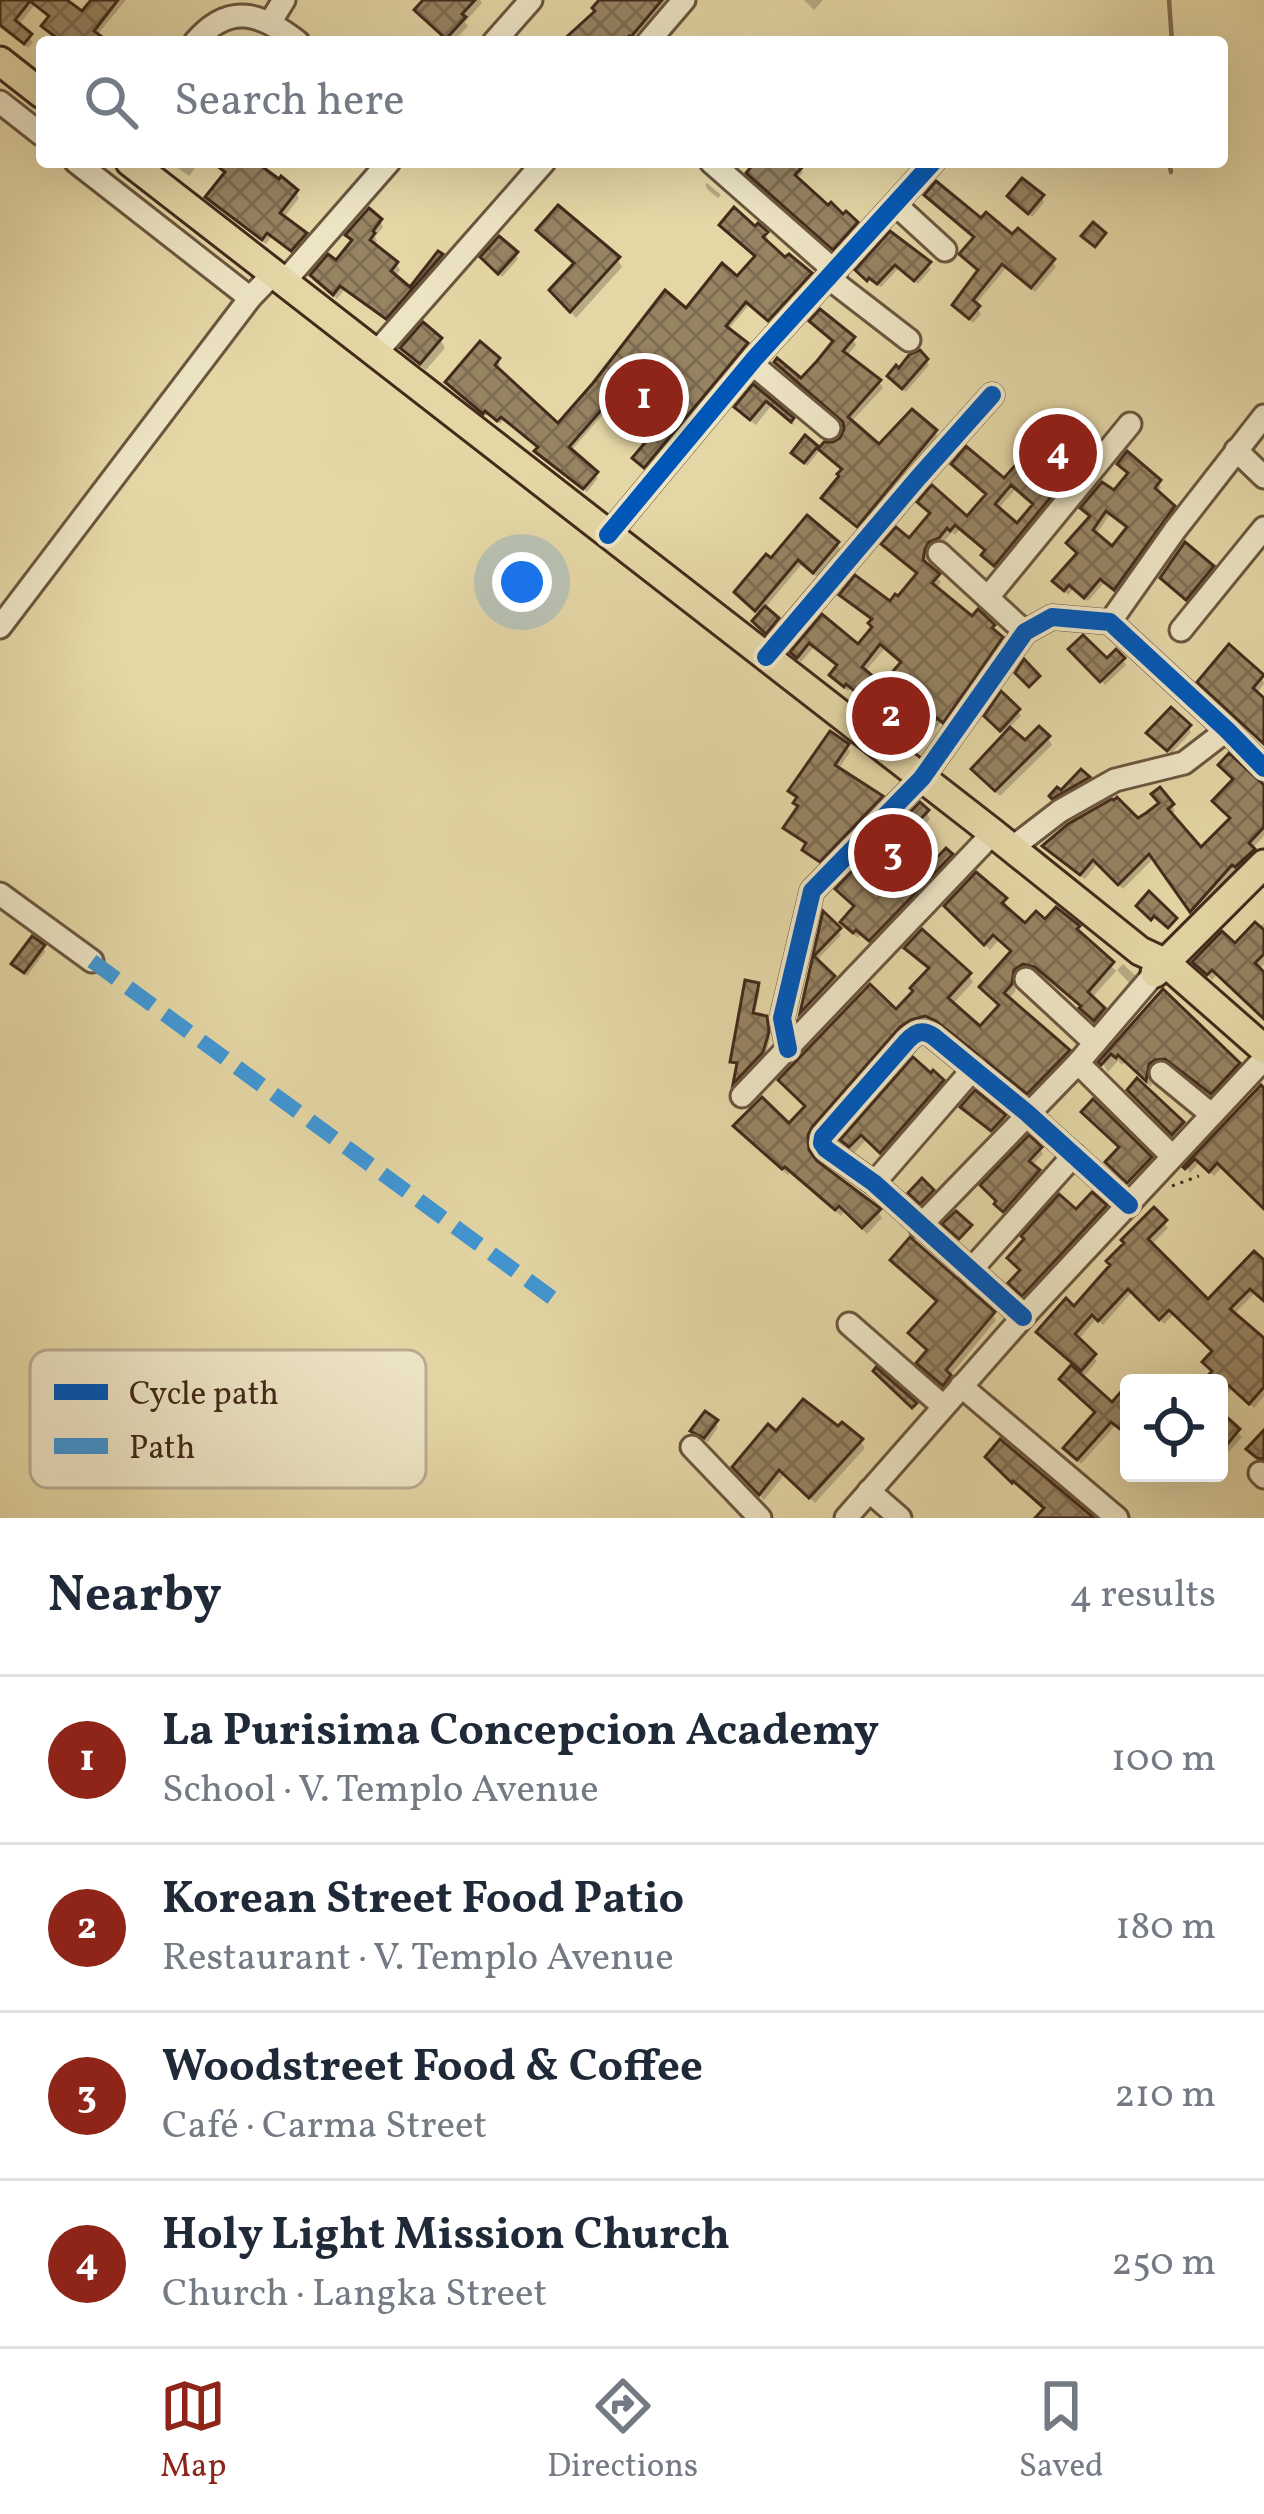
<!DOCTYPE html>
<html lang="en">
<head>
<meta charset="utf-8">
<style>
	:root { --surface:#fff; --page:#f2f2f3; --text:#1f2937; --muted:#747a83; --line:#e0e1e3; --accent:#8f2418 }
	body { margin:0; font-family:Vollkorn,serif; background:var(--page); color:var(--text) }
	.controls { position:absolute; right:36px; bottom:36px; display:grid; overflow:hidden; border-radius:12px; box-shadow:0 12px 48px #0002 }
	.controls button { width:108px; height:108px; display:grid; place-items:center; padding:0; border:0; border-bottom:3px solid var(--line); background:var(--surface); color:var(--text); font:60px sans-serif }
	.you { position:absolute; left:522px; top:582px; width:42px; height:42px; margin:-30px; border:9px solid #fff; border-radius:50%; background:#1a73e8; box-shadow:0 0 0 18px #1a73e833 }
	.badge { display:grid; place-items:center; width:78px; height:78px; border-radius:50%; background:var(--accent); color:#fff; font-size:39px; font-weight:700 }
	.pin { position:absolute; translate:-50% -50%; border:6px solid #fff; box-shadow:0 3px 12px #0006 }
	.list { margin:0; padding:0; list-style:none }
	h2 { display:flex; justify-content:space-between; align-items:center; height:156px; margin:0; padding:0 48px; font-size:51px }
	h2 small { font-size:39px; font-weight:400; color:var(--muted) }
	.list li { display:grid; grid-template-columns:78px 1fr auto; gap:36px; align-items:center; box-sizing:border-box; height:168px; padding:0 48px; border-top:3px solid var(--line) }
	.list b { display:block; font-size:45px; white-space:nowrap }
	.list p { margin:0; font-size:39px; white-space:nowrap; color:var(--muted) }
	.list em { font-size:39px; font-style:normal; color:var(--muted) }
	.icon { flex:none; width:66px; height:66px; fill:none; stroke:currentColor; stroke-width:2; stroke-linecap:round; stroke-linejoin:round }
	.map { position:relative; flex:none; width:1264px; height:1518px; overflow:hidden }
	.search { position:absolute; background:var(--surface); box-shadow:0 12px 48px #0002; left:36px; right:36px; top:36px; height:132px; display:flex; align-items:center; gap:30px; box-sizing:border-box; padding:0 42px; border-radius:12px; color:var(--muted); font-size:45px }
	.sheet { height:828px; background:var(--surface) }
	nav { display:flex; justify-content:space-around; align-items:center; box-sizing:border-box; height:168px; border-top:3px solid var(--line); background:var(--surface); font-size:33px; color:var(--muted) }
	nav a { display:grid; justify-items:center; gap:6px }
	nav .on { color:var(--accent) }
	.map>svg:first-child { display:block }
	.shadow { fill:#0003; fill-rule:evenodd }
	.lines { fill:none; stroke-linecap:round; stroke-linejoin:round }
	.stream { stroke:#836f52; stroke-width:4.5 }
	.building { fill:url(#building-cross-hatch); stroke:#432b1b; stroke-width:3; fill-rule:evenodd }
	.minor-casing { stroke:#6b563e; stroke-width:27 }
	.major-casing { stroke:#432b1b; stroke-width:33 }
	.path { stroke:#432b1b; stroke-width:3; stroke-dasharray:3 6; stroke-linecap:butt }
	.minor { stroke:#ede4c4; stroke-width:21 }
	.major { stroke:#e4d6a5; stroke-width:27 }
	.quiet { stroke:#4096d4; stroke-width:15; stroke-dasharray:30 15; stroke-linecap:butt }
	.cycleway-casing { stroke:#ede4c4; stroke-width:26 }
	.cycleway { stroke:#0057b8; stroke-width:18 }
	.key { fill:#ede4c4; stroke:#baac91; stroke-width:3 }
	.key-label { font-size:33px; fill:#432b1b }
</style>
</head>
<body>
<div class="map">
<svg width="1264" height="1518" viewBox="0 0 1264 1518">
	<defs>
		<pattern id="building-cross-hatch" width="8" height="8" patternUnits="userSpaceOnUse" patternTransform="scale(3)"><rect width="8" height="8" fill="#978463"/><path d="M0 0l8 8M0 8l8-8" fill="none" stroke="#7d6c51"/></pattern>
	</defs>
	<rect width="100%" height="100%" fill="#e4d6a5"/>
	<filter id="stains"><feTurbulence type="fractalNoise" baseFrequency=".00167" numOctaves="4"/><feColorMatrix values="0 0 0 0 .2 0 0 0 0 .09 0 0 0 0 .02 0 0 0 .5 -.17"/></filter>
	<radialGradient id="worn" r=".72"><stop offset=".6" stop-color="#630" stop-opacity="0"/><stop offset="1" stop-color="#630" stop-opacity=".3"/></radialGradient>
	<!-- shadow -->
	<g class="shadow">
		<polygon points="0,0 62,0 82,15 95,0 126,0 97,35 106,42 61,42 45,27 51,18 35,5 18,26 33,42 28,48 0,27"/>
		<polygon points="428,0 480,0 482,3 465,22 468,26 453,42 449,42 418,10"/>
		<polygon points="602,0 669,0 631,42 568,42 598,12"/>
		<polygon points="804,0 823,0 814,10"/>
		<polygon points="169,162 200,162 189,176"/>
		<polygon points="211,162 252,162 296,192 299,198 283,219 305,235 308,241 296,255 271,237 266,244 212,204 209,198 227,175"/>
		<polygon points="753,162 795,162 803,172 796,180 829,209 856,224 858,228 837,252 752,177 756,164"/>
		<polygon points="707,183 721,195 718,198 708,190 705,185"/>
		<polygon points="927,195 1013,239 1052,261 1056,267 1035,292 1006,268 975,305 981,314 973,323 956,305 981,272 966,260 976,239"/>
		<polygon points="1010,197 1041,197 1044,202 1032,217"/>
		<polygon points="737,209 737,214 765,234 768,238 764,243 812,280 772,324 749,305 727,331 748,350 648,471 638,463 680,405 640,372 570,452 598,478 587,492 541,455 540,449 504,419 500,424 488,414 486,416 451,387 448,383 498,360 500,365 496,370 558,427 687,312 738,281 757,258 722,226"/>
		<polygon points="380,221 383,227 375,237 377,241 373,246 396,264 400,270 394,277 411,291 439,255 444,262 390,323 344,290 337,299 314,276 337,265 354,243 349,235"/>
		<polygon points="539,231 617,259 622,267 576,318 557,298 575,266 544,238"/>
		<polygon points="891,235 931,269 918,284 899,268 881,287 861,275"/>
		<polygon points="515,254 518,259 502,277 487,262"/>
		<polygon points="812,322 853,339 856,345 846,357 879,382 883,388 850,423 880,448 935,432 938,438 861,531 825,498 844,471 821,449 807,466 798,458 816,448 818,452 825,445 842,440 846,425 777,363 802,382 835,344"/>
		<polygon points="440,339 445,348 426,370 409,357 404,348"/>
		<polygon points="926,360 929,365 906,392 890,377"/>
		<polygon points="753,388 792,420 795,426 771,406 756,425 742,414 738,407"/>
		<path d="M 1080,460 L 1084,466 L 998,570 L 988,561 L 984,555 L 987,552 L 960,529 L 955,535 L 952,532 L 942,544 L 929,550 L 926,566 L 941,582 L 935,589 L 973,621 L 993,627 L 1004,645 L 947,727 L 941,722 L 916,751 L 869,714 L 865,708 L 869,704 L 851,688 L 848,691 L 836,681 L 833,675 L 839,668 L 814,647 L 801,662 L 797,658 L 793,652 L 822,618 L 858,648 L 875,628 L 874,622 L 846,601 L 842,595 L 890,605 L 898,600 L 919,575 L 885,545 L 910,542 L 932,516 L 921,503 L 967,520 L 1004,482 ZM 1016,489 L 1035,506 L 1017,527 L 997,510 ZM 885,648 L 903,664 L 882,688 L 864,673 Z"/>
		<path d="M 1124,469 L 1158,482 L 1161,488 L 1157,493 L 1176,513 L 1118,594 L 1104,583 L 1088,601 L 1073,589 L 1068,595 L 1056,581 L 1079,555 L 1093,518 L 1084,508 L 1115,494 L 1130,475 ZM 1110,514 L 1129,529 L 1112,550 L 1095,536 Z"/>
		<polygon points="837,544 840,549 817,577 802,564 764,609 780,625 770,637 755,622 761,615 737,592 771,562"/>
		<polygon points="1212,568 1217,576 1192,606 1168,586 1163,578"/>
		<polygon points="1075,654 1107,662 1123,660 1126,665 1105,685"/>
		<polygon points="1262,677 1264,684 1256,694 1264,702 1264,746 1204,688"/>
		<polygon points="1018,711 1021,716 1008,729 1025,745 1048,738 1052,745 1000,796 979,776 1006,736 990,722"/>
		<polygon points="1188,727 1191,732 1171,754 1153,738"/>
		<polygon points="847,746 850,752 838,770 881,798 884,804 824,866 809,856 805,850 808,846 790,834 787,828 800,808 799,799 791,791"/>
		<polygon points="1221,765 1264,791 1264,836 1252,849 1256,856 1240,872 1237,869 1196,916 1154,858 1123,889 1097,864 1085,879 1049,853 1046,847 1137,821 1171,805 1175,811 1170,816 1201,852 1232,820 1219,807 1235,781"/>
		<polygon points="926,812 930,819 903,848 910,857 890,879 906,895 950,855 954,862 874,946 861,934 858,938 847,929 844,922 856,908 843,896"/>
		<polygon points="1004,900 1008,908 1006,911 1026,928 1045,923 1077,928 1116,971 1123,964 1138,978 1131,985 1117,970 1091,999 1107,1017 1099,1027 1083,1009 1042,974 1028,971 1017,978 1015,992 1007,1000 1067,1052 1072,1059 1033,1099 947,1030 931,1022 908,1031 815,1135 810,1150 812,1159 878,1211 882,1218 867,1234 844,1212 841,1216 790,1172 788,1175 741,1134 737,1127 789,1127 807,1108 782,1080 896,1013 931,971 912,955 908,948 969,975 973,982 952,1005 981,1031 1001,1007 983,987 1013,953 998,941 990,950 947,907"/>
		<polygon points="824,917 841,935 815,962 836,983 805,1016 803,1013"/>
		<polygon points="1264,923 1264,964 1258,970 1264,976 1264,1019 1217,974 1212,980 1196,962 1235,947"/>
		<polygon points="43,947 45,952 27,976 17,969 15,964"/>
		<polygon points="757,985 760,990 754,1017 765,1019 770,1039 765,1057 737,1086 740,1067 733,1062"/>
		<polygon points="1162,992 1237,1065 1243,1074 1217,1102 1172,1067 1160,1068 1153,1075 1151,1087 1125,1062 1122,1065 1118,1061 1108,1072 1102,1062"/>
		<polygon points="941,1082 946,1089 886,1158 866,1140 854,1153 848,1148 844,1141"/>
		<polygon points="1261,1089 1264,1092 1264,1208 1222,1167 1214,1176 1199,1163 1190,1173 1187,1168"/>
		<polygon points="975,1094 1007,1122 995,1134 977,1118 974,1120 964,1107"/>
		<polygon points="1085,1113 1149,1159 1154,1166 1133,1188 1113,1170 1121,1149"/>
		<polygon points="1040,1149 1043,1154 1031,1166 1041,1177 1007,1215 987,1191"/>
		<polygon points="932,1192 935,1197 924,1207 914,1199"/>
		<polygon points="1105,1207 1107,1212 1026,1299 1015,1288 1076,1213"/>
		<polygon points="1154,1211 1168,1228 1150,1246 1208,1303 1264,1264 1264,1301 1255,1293 1233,1315 1264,1342 1264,1396 1254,1408 1232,1389 1219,1404 1219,1383 1205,1383 1214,1373 1205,1363 1214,1353 1174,1314 1164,1324 1132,1292 1103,1325 1096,1319 1077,1341 1097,1361 1082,1379 1113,1406 1129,1398 1129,1438 1115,1426 1081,1464 1067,1448 1098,1413 1066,1386 1063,1380 1075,1366 1039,1333 1074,1310"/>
		<polygon points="893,1260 992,1314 996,1320 949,1377 953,1384 947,1390 924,1370 920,1363 929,1352 912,1333 939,1304 897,1266"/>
		<polygon points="1219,1414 1242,1437 1219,1463"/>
		<polygon points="715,1422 718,1427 708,1442 696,1436 693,1431"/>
		<polygon points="776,1435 860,1441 865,1448 815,1503 784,1475 764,1500 740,1475"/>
		<polygon points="1189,1473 1210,1473 1201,1483"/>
	</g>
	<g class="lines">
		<!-- stream -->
		<g class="stream">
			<polyline points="1169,0 1172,42"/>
			<polyline points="1169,162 1171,172"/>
		</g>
	</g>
	<!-- building -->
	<g class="building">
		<polygon points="0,0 67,0 82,11 91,0 118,0 94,31 109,42 62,42 41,26 49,16 30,1 15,20 32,34 24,44 0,25"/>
		<polygon points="423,0 475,0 462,14 466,17 446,39 414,10"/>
		<polygon points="599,0 662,0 630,38 629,36 623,42 561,42 595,11 592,8"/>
		<polygon points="212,162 256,162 279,179 281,176 298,190 280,213 307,233 291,251 267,233 262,240 205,197 225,172"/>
		<polygon points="755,162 807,162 795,175 828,205 831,202 843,214 846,211 858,222 833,250 746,173"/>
		<polygon points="1022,178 1044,195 1028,214 1007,196"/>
		<polygon points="936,181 981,218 986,212 1012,234 1018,228 1055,259 1031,288 1002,264 973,300 980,306 969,319 952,305 978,270 959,254 974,237 924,195"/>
		<polygon points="558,205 620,257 570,312 549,290 574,263 536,230"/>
		<polygon points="734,207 755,226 758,223 768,232 763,237 785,257 789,254 812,273 768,321 746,302 726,326 748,343 644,468 632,458 678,404 637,369 569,447 598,472 583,489 534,451 538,447 501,417 497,421 485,411 483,414 445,382 480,341 500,358 495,365 558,423 593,383 665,290 686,308 722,263 737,276 755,256 719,225"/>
		<polygon points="369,208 382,219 373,231 375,233 370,240 398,262 391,271 410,287 438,251 443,254 386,319 340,286 333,295 310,275 328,254 336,260 352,240 345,235"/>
		<polygon points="1093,222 1106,233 1095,247 1081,236"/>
		<polygon points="890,231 931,262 914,281 895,265 877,284 869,278 867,281 855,270"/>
		<polygon points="499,236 518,252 498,274 480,257"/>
		<polygon points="820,309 855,337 843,351 881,380 848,417 879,444 912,409 937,430 857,527 821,498 839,476 837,474 842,469 818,449 824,442 833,442 840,438 844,429 843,422 774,362 777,358 801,378 817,361 833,341 809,321"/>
		<polygon points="423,322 442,338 420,364 400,348"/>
		<polygon points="920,350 928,359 902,389 887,376 896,365 899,368 909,355"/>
		<polygon points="753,384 794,418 791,422 766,401 750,420 734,407"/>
		<path d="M 1047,430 L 1083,458 L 994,566 L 981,555 L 985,550 L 955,525 L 950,531 L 947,528 L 939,538 L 929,542 L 925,549 L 923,560 L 940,574 L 932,583 L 972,616 L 978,609 L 995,625 L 992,628 L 1003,637 L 943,723 L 937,718 L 912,747 L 862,708 L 867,701 L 846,684 L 844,687 L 829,675 L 837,665 L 809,643 L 797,658 L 790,652 L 822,614 L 858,644 L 872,627 L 868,623 L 872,619 L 839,595 L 855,575 L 890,601 L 895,594 L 898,596 L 917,573 L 881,544 L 896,527 L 909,538 L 930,513 L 917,502 L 929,488 L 932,485 L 967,516 L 986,494 L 951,464 L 966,446 L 1004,478 ZM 1011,485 L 1033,504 L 1017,523 L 995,504 ZM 880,644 L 901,662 L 882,684 L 862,667 Z"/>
		<polygon points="805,435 818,446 804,463 791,453"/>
		<path d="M 1127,451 L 1161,480 L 1155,488 L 1175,506 L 1114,590 L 1100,579 L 1084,598 L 1069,585 L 1064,591 L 1052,581 L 1077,553 L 1066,543 L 1090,516 L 1080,508 L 1102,482 L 1114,490 L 1128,473 L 1117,464 ZM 1106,511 L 1127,527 L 1112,546 L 1093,530 Z"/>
		<polygon points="807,515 839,542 813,573 798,560 755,611 734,592 766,554 771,558"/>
		<polygon points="1185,542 1214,566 1186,600 1160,578"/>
		<polygon points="765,606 779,618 766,634 752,621"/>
		<polygon points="1083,635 1107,658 1116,649 1125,658 1100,682 1068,649"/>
		<polygon points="1229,644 1264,675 1253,688 1264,698 1264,744 1197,682"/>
		<polygon points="1024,659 1040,676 1029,687 1015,673"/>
		<polygon points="1001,691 1020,709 1000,731 984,716"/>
		<polygon points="1171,707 1191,725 1167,751 1146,733"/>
		<polygon points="1039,726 1050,736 995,791 971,769 1010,727 1025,740"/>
		<polygon points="830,731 849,744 835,765 883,796 820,862 802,850 806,843 783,828 798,806 793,803 797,797 788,791"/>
		<polygon points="1229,753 1264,785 1264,827 1249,843 1255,849 1235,867 1232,865 1190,912 1149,854 1118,885 1093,860 1080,875 1042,846 1068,824 1112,799 1114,800 1117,797 1138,818 1146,813 1159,803 1151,794 1160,787 1174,804 1168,809 1201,847 1230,818 1212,801 1233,779 1218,765"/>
		<polygon points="1081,769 1090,777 1052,799 1049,796 1057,787 1061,790"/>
		<polygon points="920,802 929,810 900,841 909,849 887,872 906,890 946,848 953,854 869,941 856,930 853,933 840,922 854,906 835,889"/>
		<polygon points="976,872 1007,898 1002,903 1025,923 1036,911 1045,919 1056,907 1080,926 1077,929 1114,962 1088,992 1105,1008 1094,1021 1079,1008 1081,1006 1035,967 1023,964 1014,970 1012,984 1004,993 1070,1050 1027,1094 936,1021 925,1016 911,1020 900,1027 812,1127 808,1135 809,1150 817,1161 881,1209 862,1228 839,1206 835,1210 785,1167 782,1169 733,1126 762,1097 789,1123 805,1106 778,1080 870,984 896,1009 913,991 910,988 929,968 904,948 922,929 971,973 948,998 980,1026 999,1005 979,987 1011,951 993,935 984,945 944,906"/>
		<polygon points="1149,891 1177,918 1168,928 1154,916 1151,920 1136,906"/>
		<polygon points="823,911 841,928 814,956 835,976 800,1013"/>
		<polygon points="1255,922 1264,930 1264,954 1255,963 1264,972 1264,1019 1212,970 1207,975 1192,962 1222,931 1235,943"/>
		<polygon points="32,936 45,945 24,973 11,964"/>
		<polygon points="745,980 759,983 753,1013 767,1016 769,1032 763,1052 733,1084 737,1063 730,1062"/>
		<polygon points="1163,989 1240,1063 1211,1094 1165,1059 1155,1060 1149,1064 1146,1081 1118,1055 1116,1058 1111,1054 1101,1065 1098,1062"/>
		<polygon points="913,1057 931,1073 933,1070 944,1080 880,1153 861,1135 849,1147 840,1140"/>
		<polygon points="1137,1078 1184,1122 1172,1135 1127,1090"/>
		<polygon points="1261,1085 1264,1088 1264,1209 1217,1163 1209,1172 1195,1159 1185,1169 1183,1167"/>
		<polygon points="975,1090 1006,1115 991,1131 960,1107"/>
		<polygon points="1093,1099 1152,1157 1127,1183 1105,1162 1119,1147 1081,1112"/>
		<polygon points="1029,1135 1042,1147 1029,1161 1040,1170 1003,1212 994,1204 996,1201 980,1185"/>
		<polygon points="922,1178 934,1190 920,1204 908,1193"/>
		<polygon points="1092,1192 1107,1205 1022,1296 1008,1283 1020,1270 1007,1258 1024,1239 1021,1236 1059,1194 1076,1209"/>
		<polygon points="1154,1207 1167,1220 1148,1239 1208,1299 1254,1251 1264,1260 1264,1301 1250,1289 1230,1309 1264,1338 1264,1387 1249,1404 1228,1385 1219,1394 1219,1383 1201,1383 1212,1371 1202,1362 1212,1351 1169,1310 1159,1320 1128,1289 1098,1321 1092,1315 1075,1334 1096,1354 1081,1371 1036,1332 1066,1298 1074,1306 1110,1265 1106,1261 1124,1243 1121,1240"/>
		<polygon points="956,1211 972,1225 959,1239 942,1224"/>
		<polygon points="910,1237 995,1312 946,1370 951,1375 943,1386 916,1363 927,1350 908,1333 937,1301 890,1260"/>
		<polygon points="1071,1365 1112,1402 1129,1383 1129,1436 1111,1422 1077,1460 1063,1448 1095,1412 1059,1379"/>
		<polygon points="876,1367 917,1403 912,1408 873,1371"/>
		<polygon points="803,1399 838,1426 842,1422 863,1439 809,1498 779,1470 759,1495 732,1467 768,1424 776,1431"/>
		<polygon points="1219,1410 1240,1429 1219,1454"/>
		<polygon points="705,1411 718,1420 704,1438 690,1431"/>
		<polygon points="1264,1430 1264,1459 1257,1458 1246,1449"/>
		<polygon points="1000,1439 1094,1518 1035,1518 1044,1508 1013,1481 1012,1483 985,1457"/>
	</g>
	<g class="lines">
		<defs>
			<g id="minor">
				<polyline points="271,21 284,0"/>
				<path d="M 195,42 C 230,1 262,14 298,42"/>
				<polyline points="494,42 531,0"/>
				<polyline points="648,42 684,0"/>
				<polyline points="0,102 42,135"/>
				<polyline points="76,162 250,298"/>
				<polyline points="711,162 836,272"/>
				<polyline points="896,205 945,250"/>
				<polyline points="830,279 909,340"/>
				<polyline points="284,282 389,162"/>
				<polyline points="375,354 544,162"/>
				<polyline points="751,363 829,428"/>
				<polyline points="1236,450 1264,477"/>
				<polyline points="608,535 755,358 933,162"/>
				<polyline points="939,553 1025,632"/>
				<polyline points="988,597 1130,424"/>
				<polyline points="1110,622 1175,530 1264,416"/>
				<polyline points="0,627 250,298 274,273"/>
				<polyline points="1181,630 1264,528"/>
				<polyline points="766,657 918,478 992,395"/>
				<polyline points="1012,848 1060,811 1115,780 1184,763 1227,730"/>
				<polyline points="0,894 92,961"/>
				<polyline points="1026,979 1095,1043"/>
				<polyline points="788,1049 782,1018 812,891 922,778 1025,632 1052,617 1110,622 1227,730 1264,768"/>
				<polyline points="1078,1063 1172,1156"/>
				<polyline points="1161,1073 1211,1114"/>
				<polyline points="742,1096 993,833"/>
				<polyline points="874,1183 974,1068"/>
				<polyline points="920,1226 1078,1063 1155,973"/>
				<polyline points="970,1271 1074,1155"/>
				<path d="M 1023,1317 L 874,1183 L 826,1149 L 822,1143 L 823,1137 L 907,1041 C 916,1032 922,1029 933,1036 L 1027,1113 L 1129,1205"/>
				<polyline points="849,1324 943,1406"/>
				<polyline points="961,1386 1117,1518"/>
				<polyline points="692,1447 760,1518"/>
				<polyline points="1260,1473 1264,1477"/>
				<polyline points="869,1491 900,1518"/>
				<polyline points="846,1518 1023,1317 1264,1059"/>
			</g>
			<g id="major">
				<polyline points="0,61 42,94"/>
				<polyline points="130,162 993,833 1140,951 1166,963 1264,1049"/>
				<polyline points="1155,973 1264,864"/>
			</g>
		</defs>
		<!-- minor casing -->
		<use href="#minor" class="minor-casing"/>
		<!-- major casing -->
		<use href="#major" class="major-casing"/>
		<!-- path -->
		<polyline class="path" points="1172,1186 1199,1176"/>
		<!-- minor -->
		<use href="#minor" class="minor"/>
		<!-- major -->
		<use href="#major" class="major"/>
		<!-- quiet -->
		<polyline class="quiet" points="92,961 559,1303"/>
		<defs>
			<g id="cycleway">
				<polyline points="608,535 755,358 933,162"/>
				<polyline points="766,657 918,478 992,395"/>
				<polyline points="788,1049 782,1018 812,891 922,778 1025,632 1052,617 1110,622 1227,730 1264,768"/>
				<path d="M 1023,1317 L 874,1183 L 826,1149 L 822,1143 L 823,1137 L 907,1041 C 916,1032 922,1029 933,1036 L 1027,1113 L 1129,1205"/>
			</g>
		</defs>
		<!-- cycleway casing -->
		<use href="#cycleway" class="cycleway-casing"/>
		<!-- cycleway -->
		<use href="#cycleway" class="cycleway"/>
	</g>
	<!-- legend -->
	<rect x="30" y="1350" width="396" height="138" rx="18" class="key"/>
	<rect x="54" y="1384" width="54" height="16" fill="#0057b8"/>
	<rect x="54" y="1438" width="54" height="16" fill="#4096d4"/>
	<g class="key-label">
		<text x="129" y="1404">Cycle path</text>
		<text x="129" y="1458">Path</text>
	</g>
	<rect width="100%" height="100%" filter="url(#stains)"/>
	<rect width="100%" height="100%" fill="url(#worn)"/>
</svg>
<div class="controls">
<button><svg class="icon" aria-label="locate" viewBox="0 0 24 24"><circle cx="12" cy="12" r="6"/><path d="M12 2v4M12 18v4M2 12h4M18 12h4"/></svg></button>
</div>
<div class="you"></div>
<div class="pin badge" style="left:644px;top:398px">1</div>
<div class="pin badge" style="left:891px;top:716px">2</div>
<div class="pin badge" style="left:893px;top:853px">3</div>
<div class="pin badge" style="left:1058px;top:453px">4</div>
<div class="search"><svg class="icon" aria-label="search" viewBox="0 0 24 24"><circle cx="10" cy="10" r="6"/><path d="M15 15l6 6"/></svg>Search here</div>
</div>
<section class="sheet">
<h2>Nearby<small>4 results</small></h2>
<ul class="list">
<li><span class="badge">1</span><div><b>La Purisima Concepcion Academy</b><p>School · V. Templo Avenue</p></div><em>100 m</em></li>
<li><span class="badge">2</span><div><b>Korean Street Food Patio</b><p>Restaurant · V. Templo Avenue</p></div><em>180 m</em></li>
<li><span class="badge">3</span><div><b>Woodstreet Food &amp; Coffee</b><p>Café · Carma Street</p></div><em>210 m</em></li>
<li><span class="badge">4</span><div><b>Holy Light Mission Church</b><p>Church · Langka Street</p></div><em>250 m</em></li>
</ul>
</section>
<nav>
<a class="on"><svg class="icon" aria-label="map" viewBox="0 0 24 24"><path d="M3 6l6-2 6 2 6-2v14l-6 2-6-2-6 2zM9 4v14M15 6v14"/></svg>Map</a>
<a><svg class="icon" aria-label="directions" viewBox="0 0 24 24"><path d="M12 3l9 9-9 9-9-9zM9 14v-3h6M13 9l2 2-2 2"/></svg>Directions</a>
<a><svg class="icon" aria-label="saved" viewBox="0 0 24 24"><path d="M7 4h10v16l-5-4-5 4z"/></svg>Saved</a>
</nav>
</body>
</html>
